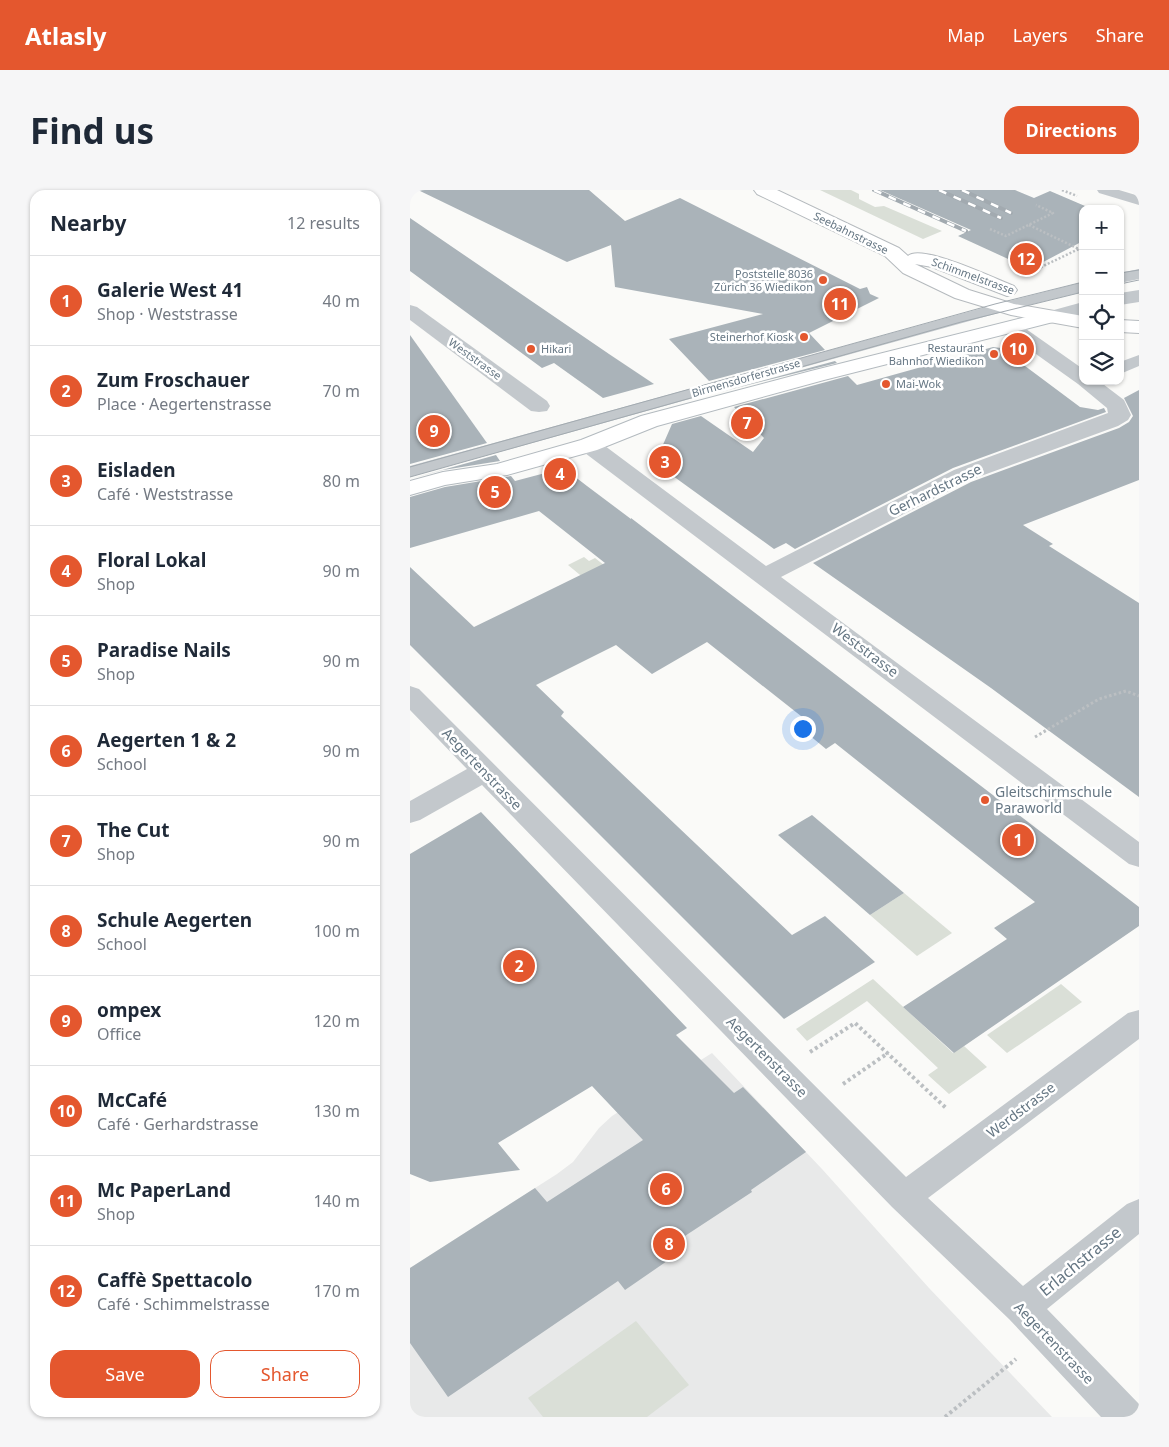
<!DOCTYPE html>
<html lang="en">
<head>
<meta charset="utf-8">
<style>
	:root { --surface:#fff; --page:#f6f6f7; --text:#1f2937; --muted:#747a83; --line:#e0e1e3; --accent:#e4572e }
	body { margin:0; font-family:"Noto Sans",sans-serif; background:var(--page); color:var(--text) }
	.controls { position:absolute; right:15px; top:15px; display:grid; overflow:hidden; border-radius:10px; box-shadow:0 1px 4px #0004 }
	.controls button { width:45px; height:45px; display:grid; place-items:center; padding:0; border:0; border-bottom:1px solid var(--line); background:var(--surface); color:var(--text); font:25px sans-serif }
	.you { position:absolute; left:392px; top:538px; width:18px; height:18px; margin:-12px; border:4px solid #fff; border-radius:50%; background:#1a73e8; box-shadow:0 0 0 8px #1a73e833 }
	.badge { display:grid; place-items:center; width:32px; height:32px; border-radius:50%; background:var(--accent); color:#fff; font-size:16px; font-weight:700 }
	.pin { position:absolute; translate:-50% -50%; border:2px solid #fff; box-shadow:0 1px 5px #0006 }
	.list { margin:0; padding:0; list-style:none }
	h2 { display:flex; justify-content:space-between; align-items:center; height:65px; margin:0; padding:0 20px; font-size:21px }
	h2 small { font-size:16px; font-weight:400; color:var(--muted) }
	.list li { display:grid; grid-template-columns:32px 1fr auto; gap:15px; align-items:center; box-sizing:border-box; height:90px; padding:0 20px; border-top:1px solid var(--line) }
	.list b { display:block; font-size:19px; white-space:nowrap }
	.list p { margin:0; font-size:16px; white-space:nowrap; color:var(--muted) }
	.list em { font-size:16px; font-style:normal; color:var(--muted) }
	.actions { display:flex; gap:10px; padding:15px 20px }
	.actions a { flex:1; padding:11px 0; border:1px solid var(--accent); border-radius:15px; text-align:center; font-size:18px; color:var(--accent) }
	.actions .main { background:var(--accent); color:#fff }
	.icon { flex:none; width:28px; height:28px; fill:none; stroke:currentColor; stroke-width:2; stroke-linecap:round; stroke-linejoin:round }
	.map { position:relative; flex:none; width:729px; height:1227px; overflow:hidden; border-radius:15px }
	header { display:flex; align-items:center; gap:30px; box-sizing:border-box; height:70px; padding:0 25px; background:var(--accent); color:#fff }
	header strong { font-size:24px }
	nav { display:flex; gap:28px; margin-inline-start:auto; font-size:18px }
	.intro { display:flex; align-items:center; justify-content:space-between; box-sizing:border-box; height:120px; padding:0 30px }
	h1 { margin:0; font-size:35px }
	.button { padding:12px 22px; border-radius:15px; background:var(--accent); color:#fff; font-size:18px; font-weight:700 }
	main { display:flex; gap:30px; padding:0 30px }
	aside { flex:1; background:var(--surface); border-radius:15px; box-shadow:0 1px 4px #0004 }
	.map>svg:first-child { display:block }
	.built { fill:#e8e9e9 }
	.green { fill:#dadfd7 }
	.building { fill:#aab3b9 }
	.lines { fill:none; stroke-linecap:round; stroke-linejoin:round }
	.secondary-casing { stroke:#b3babf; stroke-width:2 }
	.primary-casing { stroke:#b5babe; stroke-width:2 }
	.path-far2 { stroke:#bbbfc2; stroke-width:2.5; stroke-dasharray:2 2; stroke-linecap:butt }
	.path-far1 { stroke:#bbbfc2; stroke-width:3; stroke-dasharray:2.5 2.5; stroke-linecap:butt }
	.path { stroke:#bbbfc2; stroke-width:4; stroke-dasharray:3 3; stroke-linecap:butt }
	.service { fill:#c3c8cc; fill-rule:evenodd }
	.minor { fill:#c3c8cc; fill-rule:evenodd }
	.tertiary { fill:#c3c8cc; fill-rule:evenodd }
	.secondary { fill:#fff; fill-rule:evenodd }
	.primary { fill:#fff; fill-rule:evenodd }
	.tram { stroke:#a2aab0; stroke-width:1 }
	.rail-casing { stroke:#a2aab0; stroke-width:4 }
	.rail { stroke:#fff; stroke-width:2.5; stroke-dasharray:8; stroke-linecap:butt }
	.poi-dot { fill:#e4572e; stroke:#fff; stroke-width:2 }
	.labels { text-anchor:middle; stroke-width:5; stroke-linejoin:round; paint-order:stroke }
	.far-street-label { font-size:11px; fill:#657683; stroke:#fff }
	.far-poi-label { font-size:11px; fill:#657683; stroke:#fff; text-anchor:end }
	.street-label { font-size:14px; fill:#657683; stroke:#fff }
	.poi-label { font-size:14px; fill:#657683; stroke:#fff; text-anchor:start }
	.near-street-label { font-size:16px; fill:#657683; stroke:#fff }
</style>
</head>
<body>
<header>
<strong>Atlasly</strong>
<nav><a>Map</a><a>Layers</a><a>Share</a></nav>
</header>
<div class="intro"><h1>Find us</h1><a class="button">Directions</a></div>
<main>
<aside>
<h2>Nearby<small>12 results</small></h2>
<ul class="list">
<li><span class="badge">1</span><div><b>Galerie West 41</b><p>Shop · Weststrasse</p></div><em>40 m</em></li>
<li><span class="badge">2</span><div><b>Zum Froschauer</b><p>Place · Aegertenstrasse</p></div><em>70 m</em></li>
<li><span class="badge">3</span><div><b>Eisladen</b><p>Café · Weststrasse</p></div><em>80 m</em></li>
<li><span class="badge">4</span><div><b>Floral Lokal</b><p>Shop</p></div><em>90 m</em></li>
<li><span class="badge">5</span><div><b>Paradise Nails</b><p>Shop</p></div><em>90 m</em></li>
<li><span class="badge">6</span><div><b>Aegerten 1 &amp; 2</b><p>School</p></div><em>90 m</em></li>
<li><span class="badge">7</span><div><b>The Cut</b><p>Shop</p></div><em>90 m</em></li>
<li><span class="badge">8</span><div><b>Schule Aegerten</b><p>School</p></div><em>100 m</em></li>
<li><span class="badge">9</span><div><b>ompex</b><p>Office</p></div><em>120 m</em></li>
<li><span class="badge">10</span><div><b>McCafé</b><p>Café · Gerhardstrasse</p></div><em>130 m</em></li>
<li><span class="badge">11</span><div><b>Mc PaperLand</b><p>Shop</p></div><em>140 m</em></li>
<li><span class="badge">12</span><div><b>Caffè Spettacolo</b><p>Café · Schimmelstrasse</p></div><em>170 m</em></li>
</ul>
<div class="actions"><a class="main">Save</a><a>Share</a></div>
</aside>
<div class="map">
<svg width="729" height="1227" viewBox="0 0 729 1227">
	<rect width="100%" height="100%" fill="#fafaf8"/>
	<!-- built -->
	<polygon class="built" points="302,863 412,979 519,1098 642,1227 0,1227 0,1078 147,984 163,972 189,938 202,926"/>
	<!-- green -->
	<g class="green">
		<polygon points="410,0 441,0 449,4 449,9 465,17 474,16 532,41 513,49"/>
		<polygon points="174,367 179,371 185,368 219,395 192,403 158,375"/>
		<polygon points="494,703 542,743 507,766 460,725"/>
		<polygon points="463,789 543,863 554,856 577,877 539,904 518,885 528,878 457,811 397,851 386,839"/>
		<polygon points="651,794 672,812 597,863 577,845"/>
		<polygon points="226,1131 279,1195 237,1227 133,1227 118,1208"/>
	</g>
	<!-- building -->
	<g class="building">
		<polygon points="8,0 179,0 215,31 270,8 450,99 457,97 460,104 469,108 399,143 415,160 299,191 259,149 353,124 205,97 201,55 157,72"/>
		<polygon points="470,0 605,0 624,8 640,1 682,19 673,19 673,51 620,79 548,46 561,40"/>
		<polygon points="0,28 199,164 244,194 193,208 144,173 132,178 0,81"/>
		<polygon points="0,145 77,253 0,274"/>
		<polygon points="583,157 591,158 670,217 688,220 694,218 696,222 543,278 385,359 376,353 364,359 245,273 262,234 291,226 343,262 354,248 324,217 438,186 447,195"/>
		<polygon points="425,171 427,173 310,202"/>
		<polygon points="729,200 729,290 613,335 643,354 639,356 729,413 729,607 581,498 403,373 561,292 709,238 719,232 723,226 714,208"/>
		<polygon points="86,265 90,271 33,280 0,289"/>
		<polygon points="157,270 164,286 177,296 221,329 221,328 729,717 729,736 544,863 493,817 597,749 584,738 625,712 425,553 416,559 387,535 396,530 297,452 242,484 206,455 126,495 154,522 151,526 382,745 415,726 465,772 374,829 0,455 0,377 64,437 195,373 129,321 0,358 0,307 35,297 101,286 105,291 139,282"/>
		<polygon points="71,622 277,838 266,845 324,903 333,897 396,962 341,1000 342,1002 252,1061 260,1069 215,1100 208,1091 38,1207 0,1153 0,1078 125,998 137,1012 233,950 182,896 88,953 110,980 20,992 0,984 0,664"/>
		<polygon points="402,625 494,703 460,725 368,645"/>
	</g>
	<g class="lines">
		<defs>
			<polygon id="secondary" points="640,121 647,123 650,127 647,131 414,190 247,236 187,260 97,285 35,295 0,305 0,291 33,282 87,274 171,250 231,226 401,181"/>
			<g id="primary">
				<path d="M 344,0 L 367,0 L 489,58 L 498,66 C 511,53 586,89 604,96 L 607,100 L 604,104 L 597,106 L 522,77 L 505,74 L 559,100 L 604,114 L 673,126 L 673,138 L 601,125 L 545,108 L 493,83 L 475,66 L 347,4 Z"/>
				<polygon points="710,130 729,131 729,143 710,142"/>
			</g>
		</defs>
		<!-- secondary casing -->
		<use href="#secondary" class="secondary-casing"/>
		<!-- primary casing -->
		<use href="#primary" class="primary-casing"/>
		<!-- path-far2 -->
		<g class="path-far2">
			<polyline points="652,0 667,6"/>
			<polyline points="619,35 673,61"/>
			<polyline points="580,39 596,46 643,23 626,15"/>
			<polyline points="627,79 673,57"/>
		</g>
		<!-- path-far1 -->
		<polyline class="path-far1" points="625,547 689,509 716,501 729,506"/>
		<!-- path -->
		<g class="path">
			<polyline points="400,862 445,833 536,918"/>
			<polyline points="433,894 478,863"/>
			<polyline points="535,1227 606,1169"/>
		</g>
		<!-- service -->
		<g class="service">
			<polygon points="687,0 709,0 729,6 729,15 689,3"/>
			<polygon points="729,79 729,89 710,93 710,83"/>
			<polygon points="673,92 673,102 599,120 0,287 0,276 587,114"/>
			<polygon points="729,165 729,176 710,184 710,172"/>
		</g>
		<!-- minor -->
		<g class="minor">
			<polygon points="0,115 7,117 137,211 140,216 137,221 129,222 121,221 0,130"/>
			<polygon points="602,132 609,134 673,179 673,191 689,191 714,210 721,225 718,230 708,236 560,290 371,387 729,652 729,677 719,674 171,260 168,255 171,250 179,248 187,250 356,376 544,280 698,223 697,218 668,194 595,142 592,138 595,134"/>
			<polygon points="0,496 9,499 496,987 718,823 729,820 729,849 518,1008 613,1096 717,1014 729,1009 729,1044 637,1119 729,1214 729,1227 691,1227 599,1129 482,1017 72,595 10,630 0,633 0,611 57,579 0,520"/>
		</g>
		<!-- tertiary -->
		<g class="tertiary">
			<polygon points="729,100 729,112 710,115 710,103"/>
			<polygon points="673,112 673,124 640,133 633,131 630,127 633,123"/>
		</g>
		<!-- secondary -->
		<use href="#secondary" class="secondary"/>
		<!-- primary -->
		<use href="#primary" class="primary"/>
		<!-- tram -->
		<g class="tram">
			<polyline points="710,83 729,80"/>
			<polyline points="710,94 729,90"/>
			<polyline points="0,277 585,114 673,92"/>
			<polyline points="0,287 551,132 673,102"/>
		</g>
		<defs>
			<g id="rail">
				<polyline points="464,0 556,41"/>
				<polyline points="529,0 591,28"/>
				<polyline points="552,0 601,23"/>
			</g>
		</defs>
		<!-- rail casing -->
		<use href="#rail" class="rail-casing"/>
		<!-- rail -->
		<use href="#rail" class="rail"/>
	</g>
	<!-- markers -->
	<g class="poi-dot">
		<circle cx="413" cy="90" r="5"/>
		<circle cx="394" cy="147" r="5"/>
		<circle cx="121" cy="159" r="5"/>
		<circle cx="584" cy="164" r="5"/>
		<circle cx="476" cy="194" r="5"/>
		<circle cx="575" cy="610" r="5"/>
	</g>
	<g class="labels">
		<!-- far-street labels -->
		<g class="far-street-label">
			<text transform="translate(441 43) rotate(26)" y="4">Seebahnstrasse</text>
			<text transform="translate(563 86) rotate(20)" y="4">Schimmelstrasse</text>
			<text transform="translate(65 169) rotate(36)" y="4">Weststrasse</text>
			<text transform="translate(336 188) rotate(-16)" y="4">Birmensdorferstrasse</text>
		</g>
		<!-- far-poi labels -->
		<g class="far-poi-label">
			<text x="403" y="88">Poststelle 8036<tspan x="403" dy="13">Zürich 36 Wiedikon</tspan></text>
			<text x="384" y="151">Steinerhof Kiosk</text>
			<text x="574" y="162">Restaurant<tspan x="574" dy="13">Bahnhof Wiedikon</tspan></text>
			<text x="131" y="163" text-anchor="start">Hikari</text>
			<text x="486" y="198" text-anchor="start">Mai-Wok</text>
		</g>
		<!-- street labels -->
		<g class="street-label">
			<text transform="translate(525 300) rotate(-26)" y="5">Gerhardstrasse</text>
			<text transform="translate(455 460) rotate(37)" y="5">Weststrasse</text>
			<text transform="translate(72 579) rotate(46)" y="5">Aegertenstrasse</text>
			<text transform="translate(357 867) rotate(45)" y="5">Aegertenstrasse</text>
			<text transform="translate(611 920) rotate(-37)" y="5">Werdstrasse</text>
			<text transform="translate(644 1153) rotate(46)" y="5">Aegertenstrasse</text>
		</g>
		<!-- poi labels -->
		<g class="poi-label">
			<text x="585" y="607">Gleitschirmschule<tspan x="585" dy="16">Paraworld</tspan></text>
		</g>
		<!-- near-street labels -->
		<g class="near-street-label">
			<text transform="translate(670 1071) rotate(-39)" y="6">Erlachstrasse</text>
		</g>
	</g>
</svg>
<div class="controls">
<button>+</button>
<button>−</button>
<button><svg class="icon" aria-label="locate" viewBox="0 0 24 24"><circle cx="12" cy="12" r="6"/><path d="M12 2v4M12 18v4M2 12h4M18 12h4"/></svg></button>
<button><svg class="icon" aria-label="layers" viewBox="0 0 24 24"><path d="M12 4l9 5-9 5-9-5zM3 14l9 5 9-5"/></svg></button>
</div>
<div class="you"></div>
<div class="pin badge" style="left:608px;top:650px">1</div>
<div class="pin badge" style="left:109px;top:776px">2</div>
<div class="pin badge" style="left:255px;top:272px">3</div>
<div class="pin badge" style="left:150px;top:284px">4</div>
<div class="pin badge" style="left:85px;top:302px">5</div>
<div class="pin badge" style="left:256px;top:999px">6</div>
<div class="pin badge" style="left:337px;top:233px">7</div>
<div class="pin badge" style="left:259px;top:1054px">8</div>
<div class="pin badge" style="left:24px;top:241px">9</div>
<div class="pin badge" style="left:608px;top:159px">10</div>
<div class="pin badge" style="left:430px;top:114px">11</div>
<div class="pin badge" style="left:616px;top:69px">12</div>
</div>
</main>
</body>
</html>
